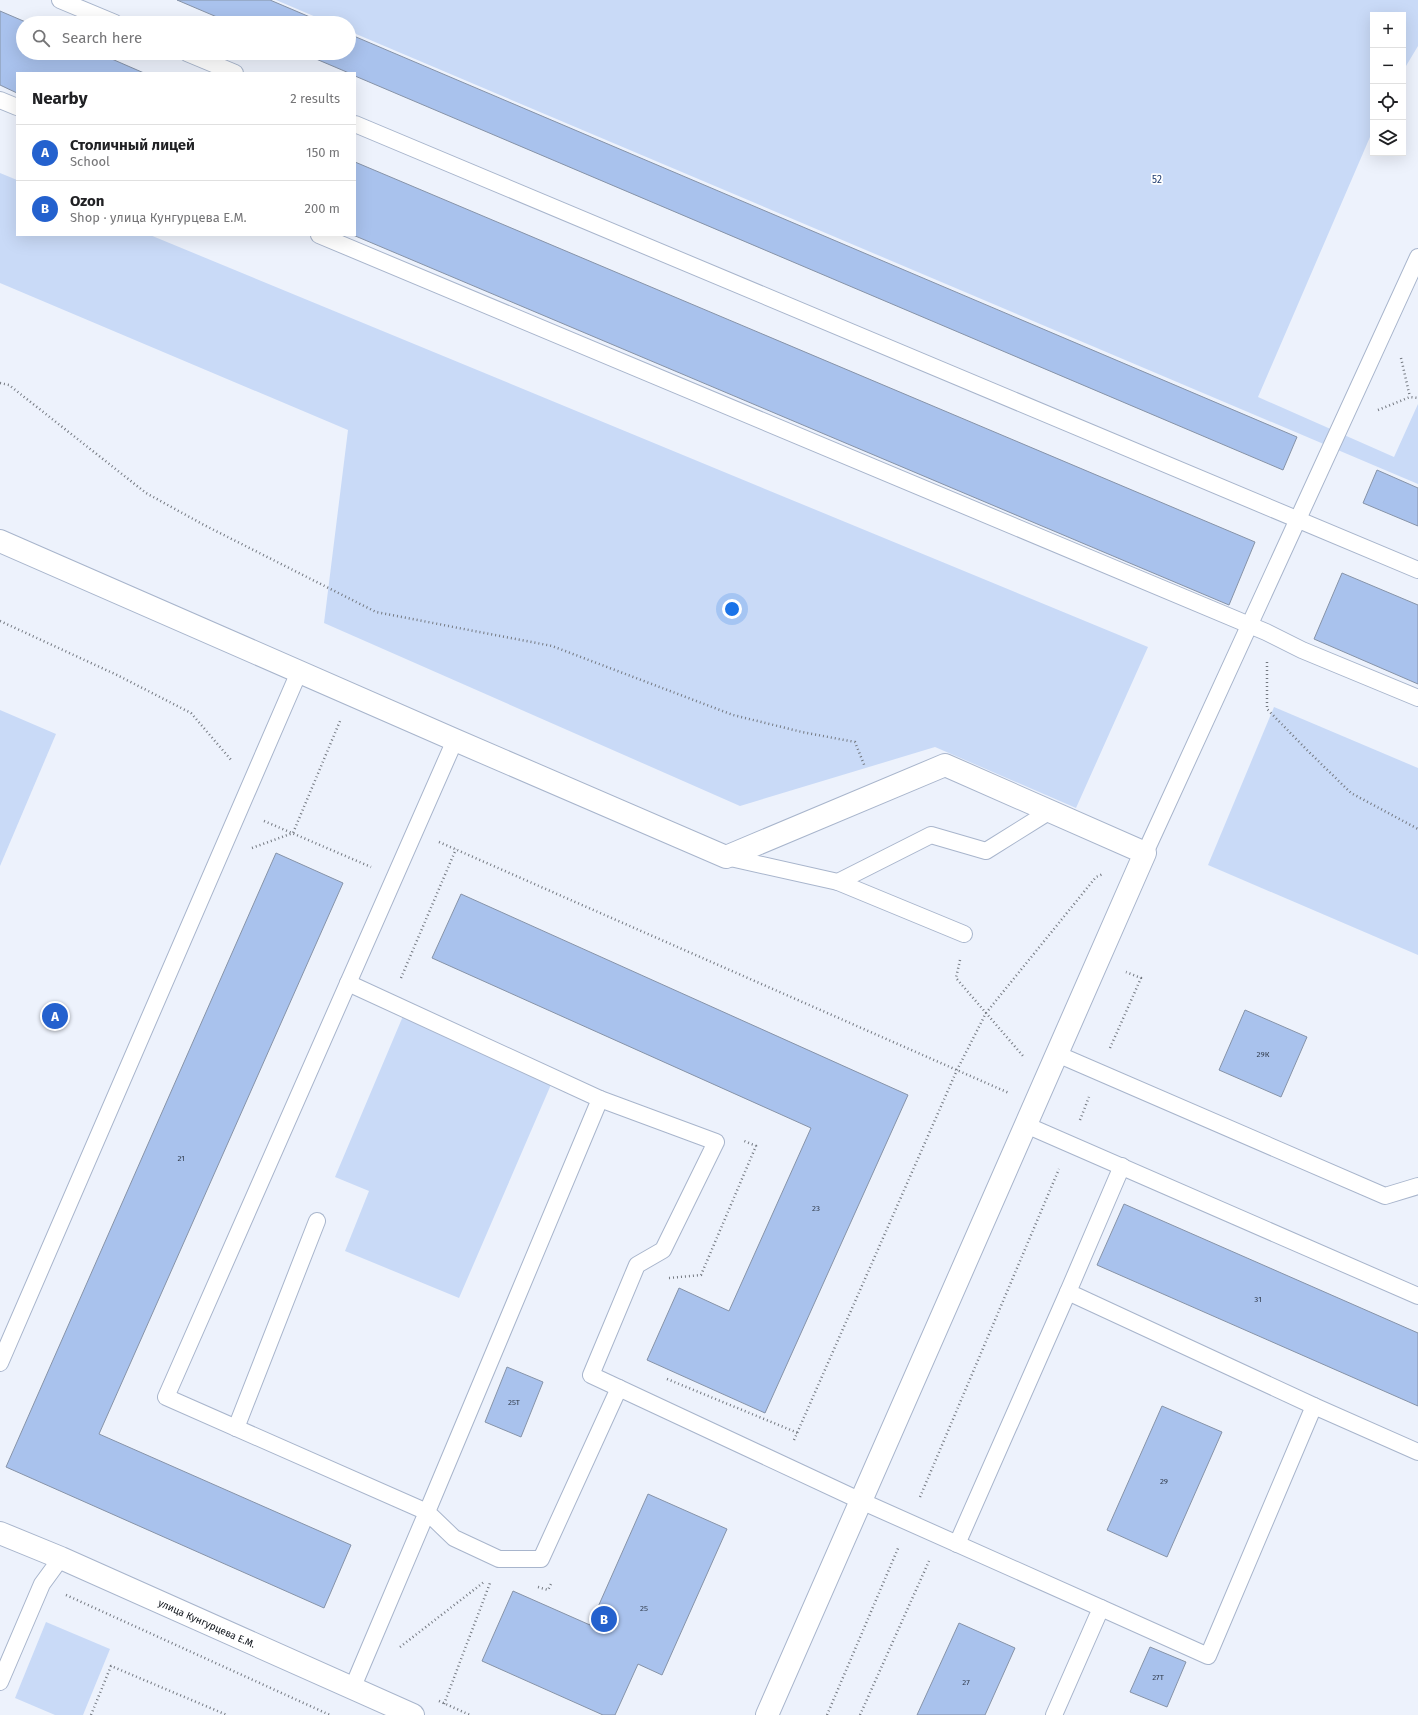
<!DOCTYPE html>
<html lang="en">
<head>
<meta charset="utf-8">
<style>
	:root { --surface:#fff; --page:#f2f2f2; --text:#202124; --muted:#757577; --line:#e0e0e0; --accent:#2461ce }
	body { margin:0; font-family:"Fira Sans",sans-serif; background:var(--page); color:var(--text) }
	.controls { position:absolute; right:12px; top:12px; display:grid; overflow:hidden; border-radius:0px; box-shadow:0 4px 16px #0002 }
	.controls button { width:36px; height:36px; display:grid; place-items:center; padding:0; border:0; border-bottom:1px solid var(--line); background:var(--surface); color:var(--text); font:20px sans-serif }
	.you { position:absolute; left:732px; top:609px; width:14px; height:14px; margin:-10px; border:3px solid #fff; border-radius:50%; background:#1a73e8; box-shadow:0 0 0 6px #1a73e833 }
	.badge { display:grid; place-items:center; width:26px; height:26px; border-radius:50%; background:var(--accent); color:#fff; font-size:13px; font-weight:700 }
	.pin { position:absolute; translate:-50% -50%; border:2px solid #fff; box-shadow:0 1px 4px #0006 }
	.list { margin:0; padding:0; list-style:none }
	h2 { display:flex; justify-content:space-between; align-items:center; height:52px; margin:0; padding:0 16px; font-size:17px }
	h2 small { font-size:13px; font-weight:400; color:var(--muted) }
	.list li { display:grid; grid-template-columns:26px 1fr auto; gap:12px; align-items:center; box-sizing:border-box; height:56px; padding:0 16px; border-top:1px solid var(--line) }
	.list b { display:block; font-size:15px; white-space:nowrap }
	.list p { margin:0; font-size:13px; white-space:nowrap; color:var(--muted) }
	.list em { font-size:13px; font-style:normal; color:var(--muted) }
	.icon { flex:none; width:22px; height:22px; fill:none; stroke:currentColor; stroke-width:2; stroke-linecap:round; stroke-linejoin:round }
	.map { position:relative; flex:none; width:1418px; height:1715px; overflow:hidden }
	.search { position:absolute; background:var(--surface); box-shadow:0 4px 16px #0002; left:16px; top:16px; width:340px; height:44px; display:flex; align-items:center; gap:10px; box-sizing:border-box; padding:0 14px; border-radius:22px; color:var(--muted); font-size:15px }
	.panel { position:absolute; background:var(--surface); box-shadow:0 4px 16px #0002; left:16px; top:72px; width:340px; height:164px; border-radius:0px }
	.map>svg:first-child { display:block }
	.green { fill:#c9daf7 }
	.building { fill:#a9c2ed; stroke:#8693a8 }
	.lines { fill:none; stroke-linecap:round; stroke-linejoin:round }
	.service-casing { stroke:#a8b5cc; stroke-width:18 }
	.minor-casing { stroke:#a8b5cc; stroke-width:24 }
	.path { stroke:#747981; stroke-width:2.5; stroke-dasharray:1 3; stroke-linecap:butt }
	.service { stroke:#fff; stroke-width:16 }
	.minor { stroke:#fff; stroke-width:22 }
	.labels { text-anchor:middle; stroke-width:3.5; stroke-linejoin:round; paint-order:stroke }
	.number-label { font-size:8px; fill:#313b4b }
	.park-label { font-size:10px; fill:#1f3c70; stroke:#fff }
	.street-label { font-size:10px; fill:#090e15; stroke:#fff }
</style>
</head>
<body>
<div class="map">
<svg width="1418" height="1715" viewBox="0 0 1418 1715">
	<rect width="100%" height="100%" fill="#edf2fc"/>
	<!-- green -->
	<g class="green">
		<polygon points="276,0 1418,0 1418,46 1403,71 1403,15 1373,15 1373,130 1258,397 1394,457 1418,404 1418,484 349,31 349,23 330,23"/>
		<polygon points="0,173 17,180 17,235 150,235 1148,647 1076,808 935,747 740,806 324,623 348,430 0,283"/>
		<polygon points="1274,707 1418,768 1418,955 1208,865"/>
		<polygon points="0,710 56,734 0,866"/>
		<polygon points="406,1009 556,1073 459,1298 345,1251 369,1191 335,1177"/>
		<polygon points="46,1622 110,1649 83,1715 55,1715 15,1698"/>
	</g>
	<!-- building -->
	<g class="building">
		<polygon points="177,0 270,0 324,23 231,23"/>
		<polygon points="0,11 28,23 23,23 23,53 98,53 144,73 17,73 17,93 0,85"/>
		<polygon points="349,34 1297,437 1283,470 355,76 355,73 349,73 302,53 349,53"/>
		<polygon points="355,162 1255,542 1229,605 353,235 355,235"/>
		<polygon points="1377,470 1418,488 1418,526 1363,503"/>
		<polygon points="1342,573 1418,605 1418,684 1314,639"/>
		<polygon points="276,853 343,883 99,1434 351,1545 324,1608 6,1467"/>
		<polygon points="461,894 908,1095 765,1413 647,1360 679,1288 729,1311 811,1128 432,958"/>
		<polygon points="1245,1010 1307,1037 1281,1097 1219,1070"/>
		<polygon points="1124,1204 1418,1333 1418,1406 1097,1265"/>
		<polygon points="507,1367 543,1382 521,1437 485,1422"/>
		<polygon points="1162,1406 1222,1432 1167,1557 1107,1530"/>
		<polygon points="648,1494 727,1529 662,1675 638,1664 615,1715 603,1715 482,1661 513,1591 590,1625"/>
		<polygon points="959,1623 1015,1648 985,1715 917,1715"/>
		<polygon points="1150,1647 1186,1662 1167,1707 1130,1692"/>
	</g>
	<g class="lines">
		<defs>
			<g id="service">
				<polyline points="60,0 115,23"/>
				<polyline points="187,53 235,73"/>
				<polyline points="0,100 17,107"/>
				<polyline points="355,124 1418,570"/>
				<polyline points="319,235 1266,632 1302,650 1418,698"/>
				<polyline points="1145,853 1418,257"/>
				<polyline points="726,857 838,882 931,835 986,851 1050,811"/>
				<polyline points="838,882 964,934"/>
				<polyline points="348,983 600,1099 427,1512 454,1538 499,1559 541,1559 619,1388"/>
				<polyline points="1057,1054 1385,1196 1418,1186"/>
				<polyline points="600,1099 716,1142 663,1250 637,1265 591,1375 861,1501 1101,1608 1054,1715"/>
				<polyline points="1026,1125 1418,1296"/>
				<polyline points="1122,1166 1068,1292 1314,1406"/>
				<polyline points="0,1363 299,672"/>
				<polyline points="236,1428 317,1221"/>
				<polyline points="957,1544 1068,1292"/>
				<polyline points="1101,1608 1208,1656 1314,1406 1418,1452"/>
				<polyline points="0,1682 42,1584 61,1558"/>
				<polyline points="352,1689 427,1512 166,1397 455,740"/>
			</g>
			<g id="minor">
				<polyline points="0,541 455,740 726,857 945,765 1145,853 767,1715"/>
				<polyline points="0,1533 61,1558 413,1715"/>
			</g>
		</defs>
		<!-- service casing -->
		<use href="#service" class="service-casing"/>
		<!-- minor casing -->
		<use href="#minor" class="minor-casing"/>
		<!-- path -->
		<g class="path">
			<polyline points="1401,358 1410,397"/>
			<polyline points="0,383 9,385 146,493 204,525 376,612 552,646 733,715 802,732 855,742 865,767"/>
			<polyline points="1378,410 1410,397 1418,398"/>
			<polyline points="0,621 117,675 191,713 232,761"/>
			<polyline points="1267,662 1267,709 1308,751 1351,793 1418,829"/>
			<polyline points="264,821 371,867"/>
			<polyline points="439,842 1009,1093"/>
			<polyline points="252,848 293,833 340,721"/>
			<polyline points="960,960 956,978 1023,1056"/>
			<polyline points="401,978 456,849"/>
			<polyline points="1110,1048 1141,978 1126,972"/>
			<polyline points="1080,1120 1089,1097"/>
			<polyline points="669,1278 701,1275 756,1146 742,1140"/>
			<polyline points="667,1379 798,1433"/>
			<polyline points="794,1440 957,1070 986,1013 1096,877 1103,874"/>
			<polyline points="920,1497 1059,1169"/>
			<polyline points="538,1587 548,1590 551,1584"/>
			<polyline points="66,1595 330,1715"/>
			<polyline points="400,1647 484,1582"/>
			<polyline points="439,1701 470,1715"/>
			<polyline points="444,1704 490,1583"/>
			<polyline points="91,1715 111,1666 227,1715"/>
			<polyline points="827,1715 899,1546"/>
			<polyline points="860,1715 929,1561"/>
		</g>
		<!-- service -->
		<use href="#service" class="service"/>
		<!-- minor -->
		<use href="#minor" class="minor"/>
	</g>
	<g class="labels">
		<!-- number labels -->
		<g class="number-label">
			<text x="1263" y="1057">29К</text>
			<text x="181" y="1161">21</text>
			<text x="816" y="1211">23</text>
			<text x="1258" y="1302">31</text>
			<text x="514" y="1405">25Т</text>
			<text x="1164" y="1484">29</text>
			<text x="644" y="1611">25</text>
			<text x="1158" y="1680">27Т</text>
			<text x="966" y="1685">27</text>
		</g>
		<!-- park labels -->
		<g class="park-label">
			<text x="1157" y="183">52</text>
		</g>
		<!-- street labels -->
		<g class="street-label">
			<text transform="translate(207 1623) rotate(24)" y="4">улица Кунгурцева Е.М.</text>
		</g>
	</g>
</svg>
<div class="controls">
<button>+</button>
<button>−</button>
<button><svg class="icon" aria-label="locate" viewBox="0 0 24 24"><circle cx="12" cy="12" r="6"/><path d="M12 2v4M12 18v4M2 12h4M18 12h4"/></svg></button>
<button><svg class="icon" aria-label="layers" viewBox="0 0 24 24"><path d="M12 4l9 5-9 5-9-5zM3 14l9 5 9-5"/></svg></button>
</div>
<div class="you"></div>
<div class="pin badge" style="left:55px;top:1016px">A</div>
<div class="pin badge" style="left:604px;top:1619px">B</div>
<div class="search"><svg class="icon" aria-label="search" viewBox="0 0 24 24"><circle cx="10" cy="10" r="6"/><path d="M15 15l6 6"/></svg>Search here</div>
<section class="panel">
<h2>Nearby<small>2 results</small></h2>
<ul class="list">
<li><span class="badge">A</span><div><b>Столичный лицей</b><p>School</p></div><em>150 m</em></li>
<li><span class="badge">B</span><div><b>Ozon</b><p>Shop · улица Кунгурцева Е.М.</p></div><em>200 m</em></li>
</ul>
</section>
</div>
</body>
</html>
